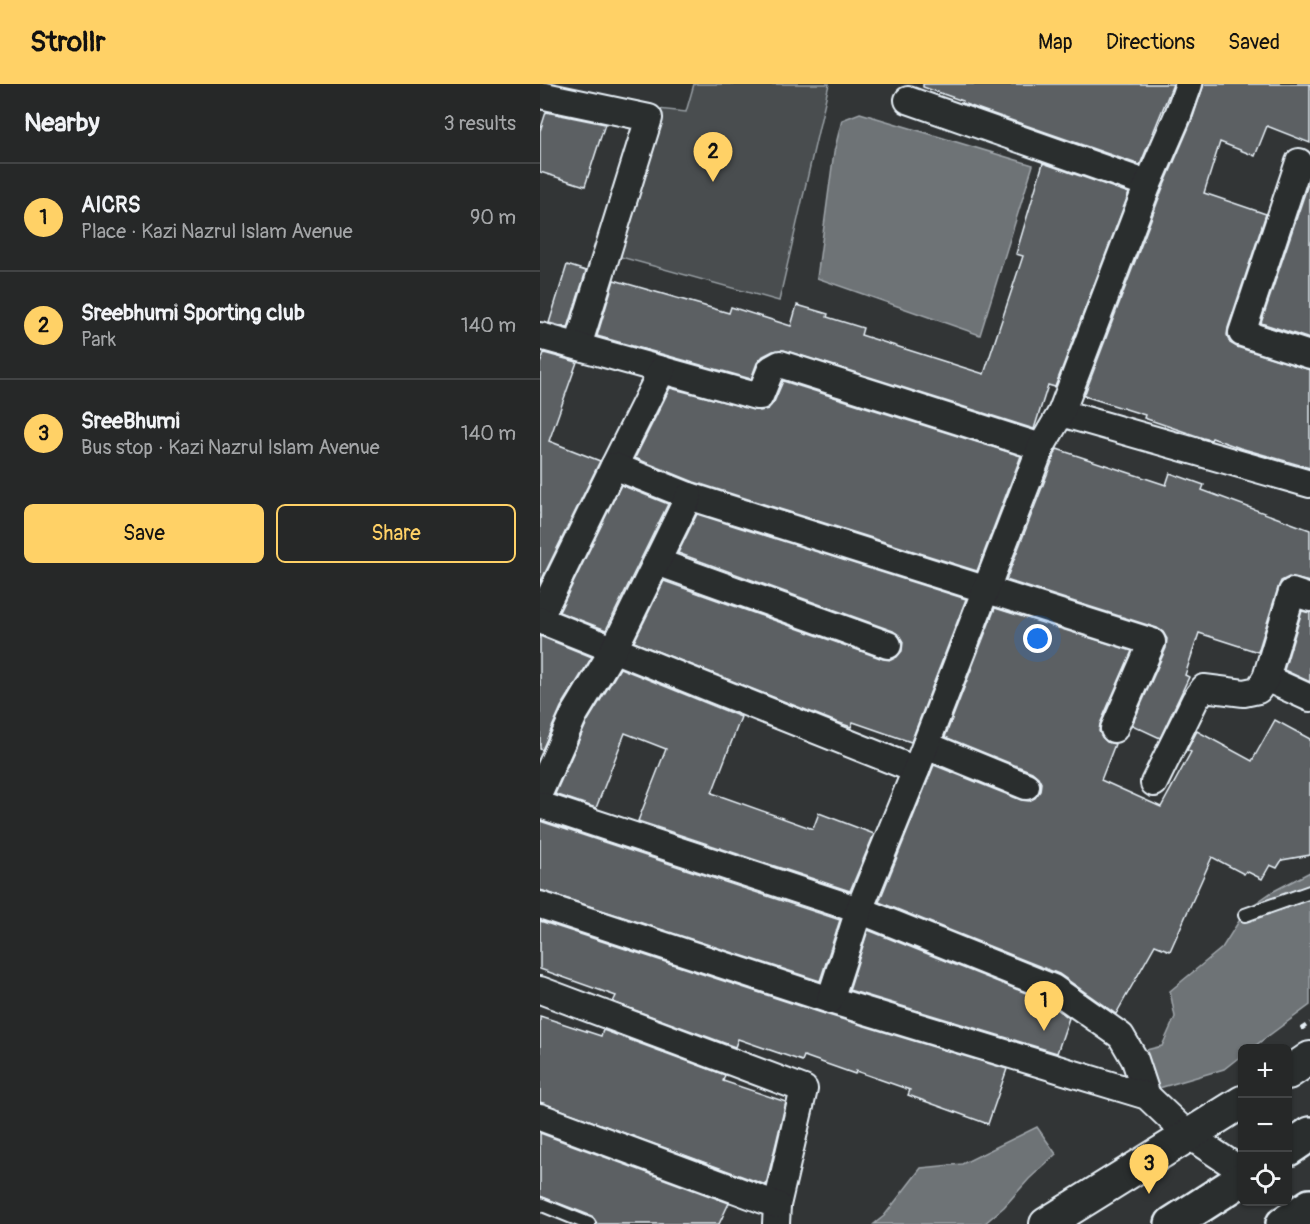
<!DOCTYPE html>
<html lang="en">
<head>
<meta charset="utf-8">
<style>
	:root { --surface:#262828; --page:#2e3030; --text:#f1f3f6; --muted:#a4a6a8; --line:#424445; --accent:#ffd166 }
	body { margin:0; font-family:Pangolin,sans-serif; background:var(--page); color:var(--text) }
	.controls { position:absolute; right:18px; bottom:18px; display:grid; overflow:hidden; border-radius:9px; box-shadow:0 2px 4px #0004 }
	.controls button { width:54px; height:54px; display:grid; place-items:center; padding:0; border:0; border-bottom:2px solid var(--line); background:var(--surface); color:var(--text); font:30px sans-serif }
	.you { position:absolute; left:498px; top:555px; width:21px; height:21px; margin:-15px; border:4px solid #fff; border-radius:50%; background:#1a73e8; box-shadow:0 0 0 9px #1a73e833 }
	.badge { display:grid; place-items:center; width:39px; height:39px; border-radius:50%; background:var(--accent); color:#111; font-size:20px; font-weight:700 }
	.pin { position:absolute; translate:-50% -50px; filter:drop-shadow(0 2px 3px #0008) }
	.pin::after { content:''; position:absolute; top:32px; width:21px; height:18px; background:inherit; clip-path:polygon(0 0,100% 0,50% 100%) }
	.list { margin:0; padding:0; list-style:none }
	h2 { display:flex; justify-content:space-between; align-items:center; height:78px; margin:0; padding:0 24px; font-size:26px }
	h2 small { font-size:20px; font-weight:400; color:var(--muted) }
	.list li { display:grid; grid-template-columns:39px 1fr auto; gap:18px; align-items:center; box-sizing:border-box; height:108px; padding:0 24px; border-top:2px solid var(--line) }
	.list b { display:block; font-size:22px; white-space:nowrap }
	.list p { margin:0; font-size:20px; white-space:nowrap; color:var(--muted) }
	.list em { font-size:20px; font-style:normal; color:var(--muted) }
	.actions { display:flex; gap:12px; padding:18px 24px }
	.actions a { flex:1; padding:14px 0; border:2px solid var(--accent); border-radius:9px; text-align:center; font-size:21px; color:var(--accent) }
	.actions .main { background:var(--accent); color:#111 }
	.icon { flex:none; width:33px; height:33px; fill:none; stroke:currentColor; stroke-width:2; stroke-linecap:round; stroke-linejoin:round }
	.map { position:relative; flex:none; width:770px; height:1140px; overflow:hidden }
	header { display:flex; align-items:center; gap:36px; box-sizing:border-box; height:84px; padding:0 30px; background:var(--accent); color:#111 }
	header strong { font-size:28px }
	nav { display:flex; gap:33px; margin-inline-start:auto; font-size:21px }
	main { display:flex }
	aside { flex:1; background:var(--surface) }
	.map>svg:first-child { display:block }
	.green { fill:#494d4f; stroke:#989fa4; stroke-width:1.5 }
	.water { fill:#6e7376; stroke:#9fa5aa; stroke-width:1.5 }
	.building { fill:#5c6063; stroke:#e8f1f8; stroke-width:1.5 }
	.lines { fill:none; stroke-linecap:round; stroke-linejoin:round }
	.service-casing { stroke:#e8f1f8; stroke-width:16 }
	.minor-casing { stroke:#e8f1f8; stroke-width:30 }
	.tertiary-casing { stroke:#e8f1f8; stroke-width:36 }
	.primary-casing { stroke:#e8f1f8; stroke-width:38 }
	.path { stroke:#e8f1f8; stroke-width:4; stroke-dasharray:6 4.5; stroke-linecap:butt }
	.service { stroke:#2a2d2e; stroke-width:12 }
	.minor { stroke:#2a2d2e; stroke-width:26 }
	.tertiary { stroke:#2a2d2e; stroke-width:32 }
	.primary { stroke:#2a2d2e; stroke-width:33 }
</style>
</head>
<body>
<header>
<strong>Strollr</strong>
<nav><a>Map</a><a>Directions</a><a>Saved</a></nav>
</header>
<main>
<aside>
<h2>Nearby<small>3 results</small></h2>
<ul class="list">
<li><span class="badge">1</span><div><b>AICRS</b><p>Place · Kazi Nazrul Islam Avenue</p></div><em>90 m</em></li>
<li><span class="badge">2</span><div><b>Sreebhumi Sporting club</b><p>Park</p></div><em>140 m</em></li>
<li><span class="badge">3</span><div><b>SreeBhumi</b><p>Bus stop · Kazi Nazrul Islam Avenue</p></div><em>140 m</em></li>
</ul>
<div class="actions"><a class="main">Save</a><a>Share</a></div>
</aside>
<div class="map">
<svg width="770" height="1140" viewBox="0 0 770 1140">
	<rect width="100%" height="100%" fill="#323536"/>
	<filter id="ink" filterUnits="userSpaceOnUse"><feTurbulence type="fractalNoise" baseFrequency=".0167" numOctaves="2"/><feDisplacementMap in="SourceGraphic" scale="12" xChannelSelector="R" yChannelSelector="G"/><feConvolveMatrix kernelMatrix="1 2 1 2 8 2 1 2 1" color-interpolation-filters="sRGB"/></filter>
	<g filter="url(#ink)">
		<!-- green -->
		<polygon class="green" points="154,0 289,0 239,217 63,168 99,23 146,28"/>
		<!-- water -->
		<g class="water">
			<polygon points="320,29 493,81 440,251 277,194 294,68 302,36"/>
			<polygon points="770,788 770,921 712,964 702,964 702,971 684,985 619,1004 602,967 622,962 635,933 630,907 682,864 706,826 732,808"/>
			<polygon points="497,1043 516,1070 489,1095 464,1123 444,1140 334,1140 344,1132 381,1084 422,1080"/>
		</g>
		<!-- building -->
		<g class="building">
			<polygon points="383,0 633,0 600,81 422,19 423,17 383,3"/>
			<polygon points="664,0 770,0 770,59 727,42 715,72 680,58 664,109 726,130 688,244 687,251 690,259 697,263 770,286 770,384 700,364 672,354 671,356 663,354 604,334 605,331 544,312 622,106 652,36"/>
			<polygon points="6,28 65,40 45,102 0,88 0,47"/>
			<polygon points="503,79 589,109 515,303 508,301 494,345 244,266 233,267 223,272 217,279 211,295 57,252 74,196 189,229 191,223 251,242 257,221 288,230 287,233 323,244 321,251 444,290 483,172 476,170"/>
			<polygon points="768,100 770,100 770,255 721,239"/>
			<polygon points="27,181 46,187 28,244 9,239"/>
			<polygon points="4,269 37,278 9,357 60,377 0,499 0,280"/>
			<polygon points="243,297 481,372 437,487 154,398 95,374 130,304 220,327 228,325 234,318"/>
			<polygon points="517,365 626,401 630,389 664,401 662,406 770,446 770,498 749,493 741,497 738,504 718,568 659,549 645,591 649,593 620,654 592,641 626,564 627,555 623,548 617,544 466,496"/>
			<polygon points="81,401 128,420 66,546 19,528"/>
			<polygon points="157,430 426,515 371,658 313,638 311,643 291,636 94,558 124,497 343,575 351,576 357,573 362,567 363,558 359,551 353,547 138,469"/>
			<polygon points="455,524 592,567 560,640 559,647 562,653 567,658 575,660 561,696 621,723 651,668 647,666 657,647 712,677 735,636 770,655 770,771 742,776 737,784 730,781 722,795 706,787 704,790 672,773 630,867 615,861 576,930 519,890 339,818 394,681 481,716 489,717 495,714 500,707 501,699 498,693 492,688 405,653"/>
			<polygon points="762,527 770,529 770,598 744,586"/>
			<polygon points="0,552 52,573 21,623 2,666 0,665"/>
			<polygon points="80,584 201,633 172,709 273,745 279,729 334,750 310,807 98,737 126,665 85,649 56,724 15,710 47,638"/>
			<polygon points="0,737 300,836 280,897 0,806"/>
			<polygon points="0,837 285,930 467,985 448,1040 368,1011 370,1006 316,987 315,990 264,972 262,977 198,955 195,963 73,918 76,912 0,885"/>
			<polygon points="328,846 506,917 529,934 517,969 309,906"/>
			<polygon points="0,932 61,952 63,946 185,991 183,997 246,1018 226,1101 0,1018"/>
			<polygon points="0,1049 189,1119 179,1140 57,1140 52,1132 0,1112"/>
		</g>
		<g class="lines">
			<defs>
				<g id="service">
					<polyline points="705,831 770,808"/>
					<polyline points="0,1120 49,1140"/>
				</g>
				<g id="minor">
					<polyline points="0,11 109,34 38,262"/>
					<polyline points="368,16 608,100"/>
					<polyline points="759,78 702,249 770,271"/>
					<polyline points="0,252 216,312 220,312 231,285 240,280 501,363"/>
					<polyline points="521,329 770,400"/>
					<polyline points="74,382 122,286"/>
					<polyline points="117,478 348,561"/>
					<polyline points="0,533 74,382 149,412 612,558 574,645"/>
					<polyline points="0,536 376,686"/>
					<polyline points="726,594 770,614"/>
					<polyline points="386,661 486,702"/>
					<polyline points="614,699 655,616 664,604 704,609 718,606 726,594 752,508 770,514"/>
					<polyline points="0,707 34,631 74,565 149,412"/>
					<polyline points="0,721 319,826 513,904 581,952 595,976 607,1012"/>
					<polyline points="0,821 290,916 607,1012 648,1051 702,1087"/>
					<polyline points="0,906 264,1005 237,1121 236,1140"/>
					<polyline points="290,916 319,826 376,686 501,363 521,329 608,100 638,31 649,0"/>
					<polyline points="0,1033 237,1121"/>
				</g>
				<g id="tertiary">
					<polyline points="748,989 770,974"/>
					<polyline points="506,1140 702,1018"/>
				</g>
				<g id="primary">
					<polyline points="748,1065 770,1050"/>
					<polyline points="632,1140 702,1095"/>
					<polyline points="743,1140 770,1122"/>
				</g>
			</defs>
			<!-- service casing -->
			<use href="#service" class="service-casing"/>
			<!-- minor casing -->
			<use href="#minor" class="minor-casing"/>
			<!-- tertiary casing -->
			<use href="#tertiary" class="tertiary-casing"/>
			<!-- primary casing -->
			<use href="#primary" class="primary-casing"/>
			<!-- path -->
			<polyline class="path" points="761,945 770,939"/>
			<!-- service -->
			<use href="#service" class="service"/>
			<!-- minor -->
			<use href="#minor" class="minor"/>
			<!-- tertiary -->
			<use href="#tertiary" class="tertiary"/>
			<!-- primary -->
			<use href="#primary" class="primary"/>
		</g>
	</g>
</svg>
<div class="controls">
<button>+</button>
<button>−</button>
<button><svg class="icon" aria-label="locate" viewBox="0 0 24 24"><circle cx="12" cy="12" r="6"/><path d="M12 2v4M12 18v4M2 12h4M18 12h4"/></svg></button>
</div>
<div class="you"></div>
<div class="pin badge" style="left:504px;top:947px">1</div>
<div class="pin badge" style="left:173px;top:98px">2</div>
<div class="pin badge" style="left:609px;top:1110px">3</div>
</div>
</main>
</body>
</html>
